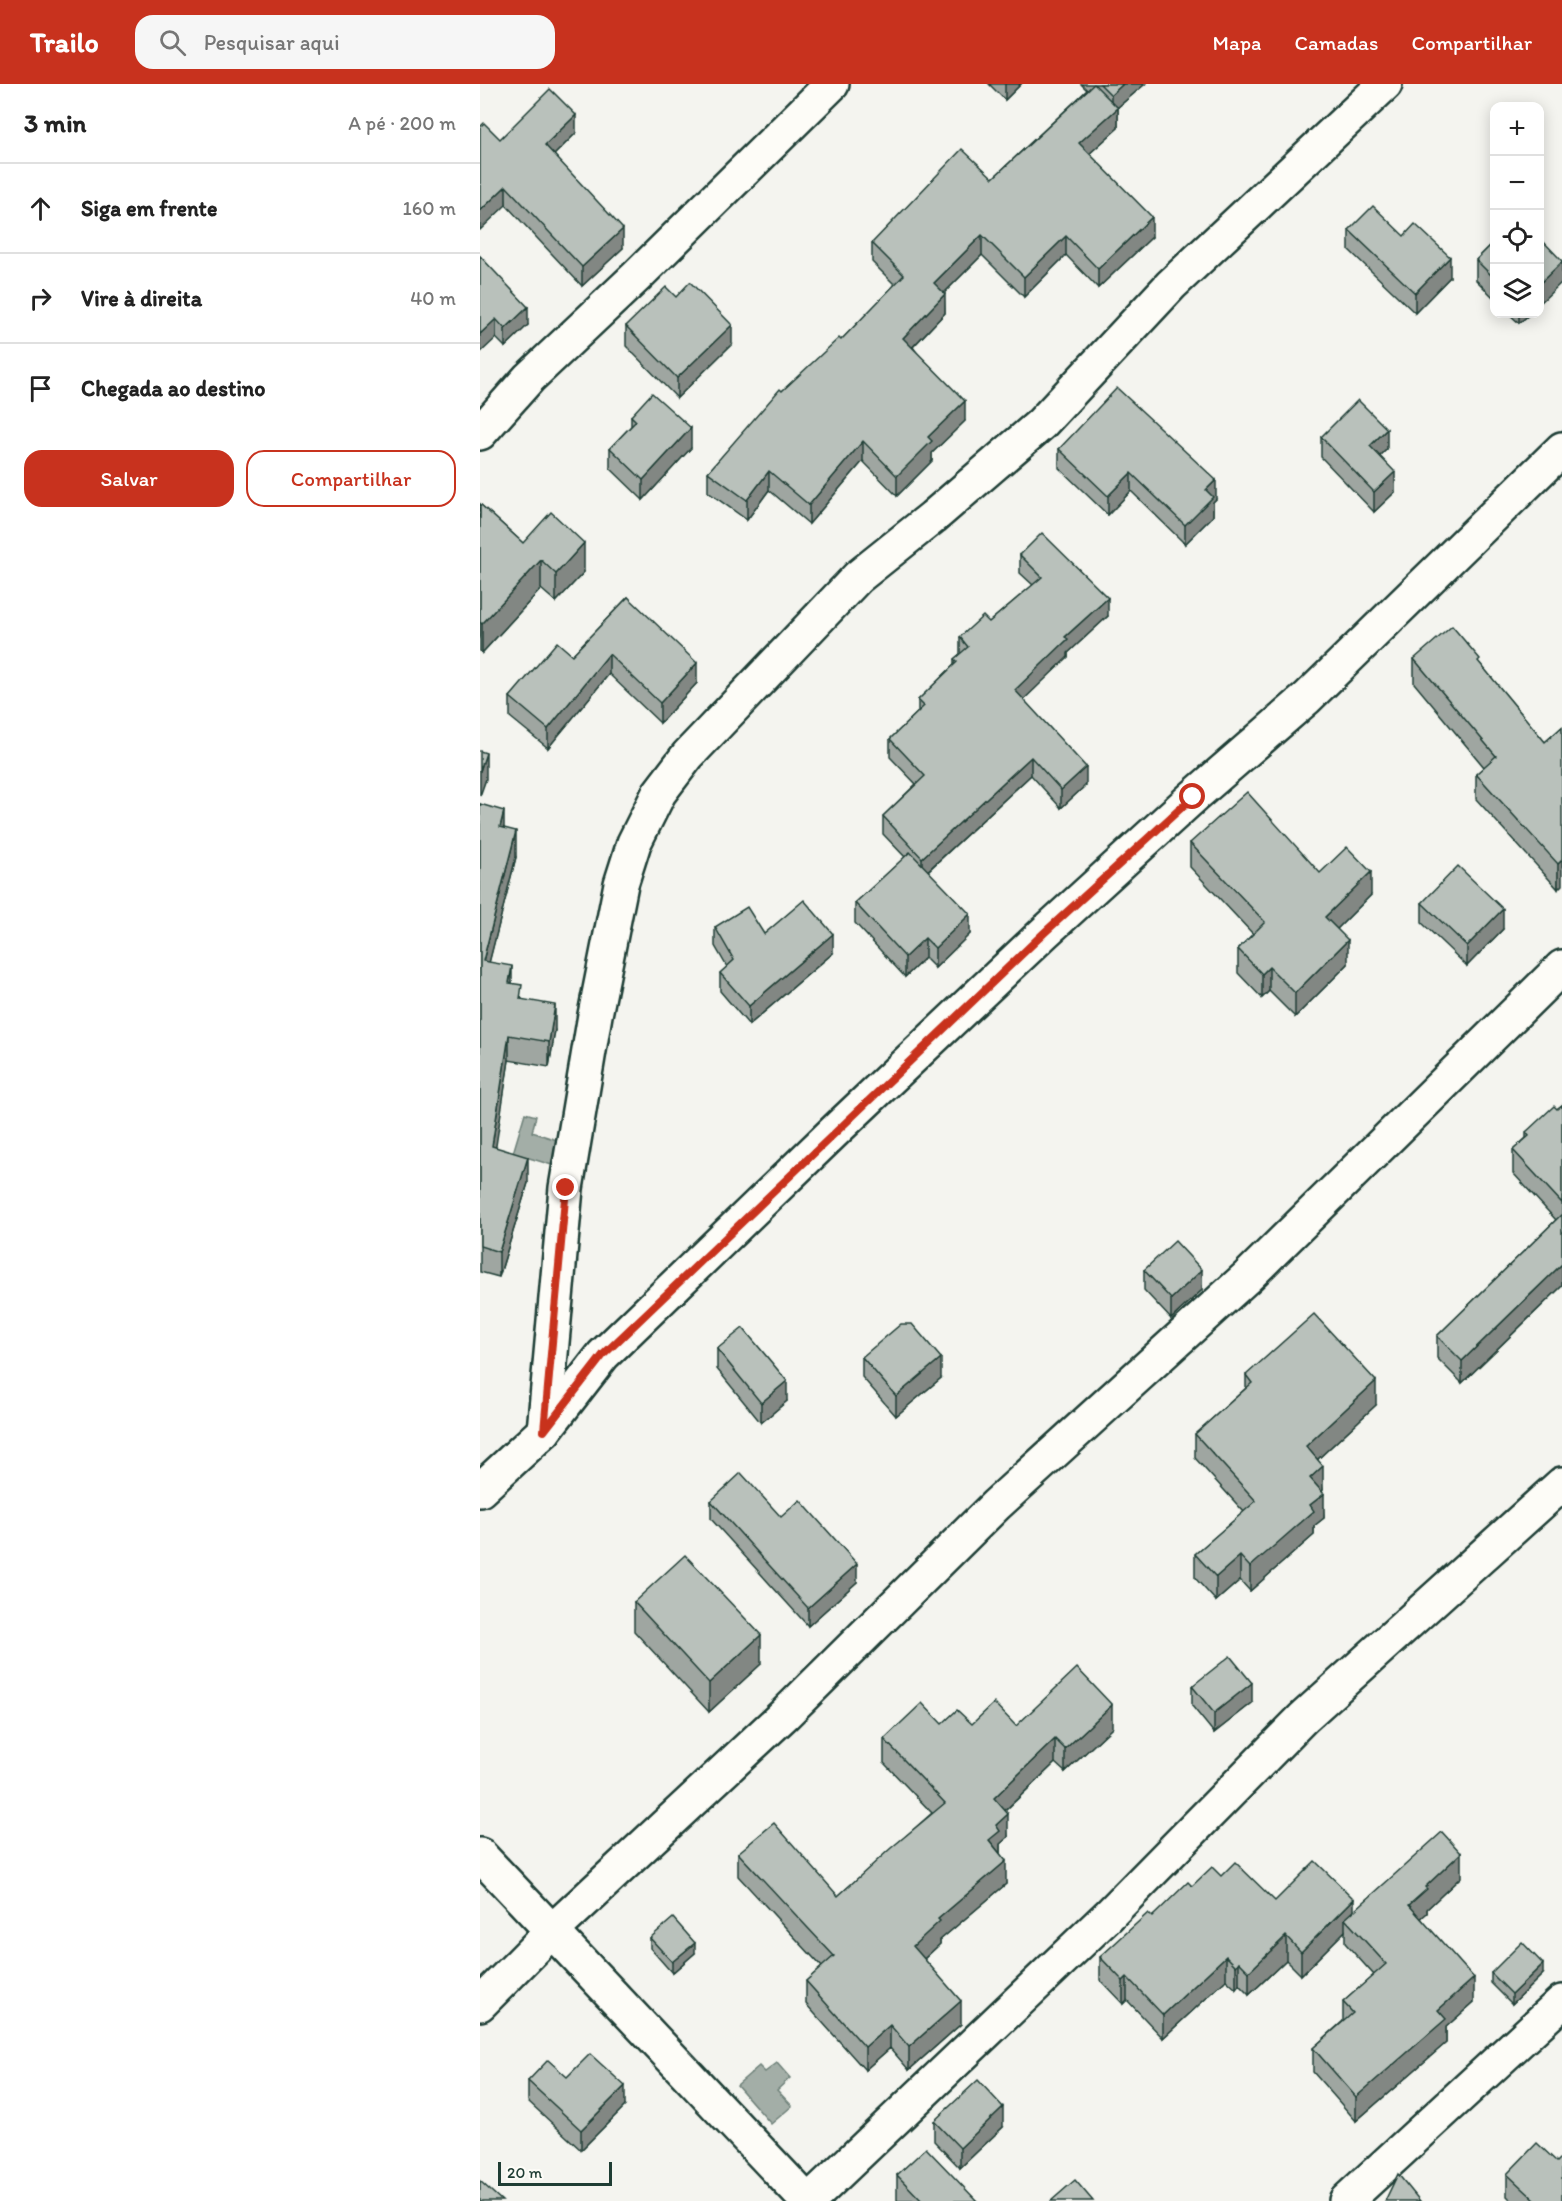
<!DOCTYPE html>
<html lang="pt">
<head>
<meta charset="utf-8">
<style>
	:root { --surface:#fff; --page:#f6f6f6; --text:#222; --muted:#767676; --line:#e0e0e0; --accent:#c8321e }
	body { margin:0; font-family:Itim,sans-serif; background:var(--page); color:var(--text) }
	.controls { position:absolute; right:18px; top:18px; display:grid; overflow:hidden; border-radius:12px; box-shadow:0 3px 15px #0003 }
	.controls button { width:54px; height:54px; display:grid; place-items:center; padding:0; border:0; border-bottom:2px solid var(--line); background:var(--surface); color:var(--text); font:30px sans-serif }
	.scale { position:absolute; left:18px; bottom:15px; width:114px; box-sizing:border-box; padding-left:6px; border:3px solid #1f3d34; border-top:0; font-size:16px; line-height:21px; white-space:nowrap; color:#1f3d34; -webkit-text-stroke:4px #fdfcf7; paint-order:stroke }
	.stop { position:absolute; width:18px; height:18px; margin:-14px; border:4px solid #c8321e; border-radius:50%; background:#fff }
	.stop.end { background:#c8321e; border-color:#fff; box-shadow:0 2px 6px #0008 }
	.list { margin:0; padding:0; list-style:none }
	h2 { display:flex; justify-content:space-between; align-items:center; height:78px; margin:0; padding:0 24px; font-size:26px }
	h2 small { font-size:20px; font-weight:400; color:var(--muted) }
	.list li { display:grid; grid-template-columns:39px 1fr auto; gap:18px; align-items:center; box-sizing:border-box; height:90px; padding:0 24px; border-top:2px solid var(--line) }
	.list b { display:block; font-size:22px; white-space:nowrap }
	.list em { font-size:20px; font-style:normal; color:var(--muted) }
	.actions { display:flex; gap:12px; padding:18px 24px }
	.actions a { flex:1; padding:14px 0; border:2px solid var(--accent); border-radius:18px; text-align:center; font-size:21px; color:var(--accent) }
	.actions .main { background:var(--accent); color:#fff }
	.icon { flex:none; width:33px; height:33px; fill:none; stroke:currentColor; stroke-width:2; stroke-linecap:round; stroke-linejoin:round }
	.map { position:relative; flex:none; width:1082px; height:2117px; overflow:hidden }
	header { display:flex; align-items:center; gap:36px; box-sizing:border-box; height:84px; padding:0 30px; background:var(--accent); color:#fff }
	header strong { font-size:28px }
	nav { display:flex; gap:33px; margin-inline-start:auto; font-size:21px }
	.search { width:420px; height:54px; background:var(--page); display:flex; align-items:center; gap:15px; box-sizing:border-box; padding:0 21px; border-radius:18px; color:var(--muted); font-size:22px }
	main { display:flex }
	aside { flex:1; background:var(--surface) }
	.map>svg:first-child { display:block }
	.water { fill:#a3aea7; stroke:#6e8179; stroke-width:1.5 }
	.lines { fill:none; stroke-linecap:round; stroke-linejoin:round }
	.minor-casing { stroke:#1f3d34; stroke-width:38 }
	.minor { stroke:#fdfcf7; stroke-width:33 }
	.wall { fill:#9fa6a1; stroke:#1f3d34; stroke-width:1.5 }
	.shaded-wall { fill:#828783; stroke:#1f3d34; stroke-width:1.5 }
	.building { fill:#b9c1bb; stroke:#1f3d34; stroke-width:1.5 }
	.route { stroke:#c8321e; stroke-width:8 }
</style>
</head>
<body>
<header>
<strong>Trailo</strong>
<div class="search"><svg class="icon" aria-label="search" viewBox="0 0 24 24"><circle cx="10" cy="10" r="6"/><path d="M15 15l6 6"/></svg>Pesquisar aqui</div>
<nav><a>Mapa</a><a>Camadas</a><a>Compartilhar</a></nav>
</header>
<main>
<aside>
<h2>3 min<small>A pé · 200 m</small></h2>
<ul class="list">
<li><svg class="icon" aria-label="ahead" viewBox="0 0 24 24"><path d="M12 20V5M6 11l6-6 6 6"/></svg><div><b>Siga em frente</b></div><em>160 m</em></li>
<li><svg class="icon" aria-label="right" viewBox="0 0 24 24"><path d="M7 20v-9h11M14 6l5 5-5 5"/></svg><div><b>Vire à direita</b></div><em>40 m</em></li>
<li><svg class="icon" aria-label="arrive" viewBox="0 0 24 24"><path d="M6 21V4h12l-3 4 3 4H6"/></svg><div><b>Chegada ao destino</b></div></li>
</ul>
<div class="actions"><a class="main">Salvar</a><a>Compartilhar</a></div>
</aside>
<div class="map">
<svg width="1082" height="2117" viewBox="0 0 1082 2117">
	<rect width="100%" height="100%" fill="#f4f4ef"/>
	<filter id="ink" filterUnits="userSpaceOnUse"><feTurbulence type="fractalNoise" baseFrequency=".0167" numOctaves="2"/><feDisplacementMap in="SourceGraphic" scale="12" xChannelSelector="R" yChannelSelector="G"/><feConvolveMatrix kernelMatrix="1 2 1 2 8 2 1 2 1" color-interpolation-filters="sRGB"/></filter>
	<g filter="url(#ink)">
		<!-- water -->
		<g class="water">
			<polygon points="45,1029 56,1032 52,1048 80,1057 72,1081 33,1069"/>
			<polygon points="297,1979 310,1994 297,2006 312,2022 291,2040 257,2001 279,1982 285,1988"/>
		</g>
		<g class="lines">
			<defs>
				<g id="minor">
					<polyline points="0,349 49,294 156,193 352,0"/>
					<polyline points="64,1347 86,1104 115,931 141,800 154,759 179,709 208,671 378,493 453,433 561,340 691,201 905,0"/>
					<polyline points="0,1406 64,1347 123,1271 360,1042 564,849 713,713 827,614 1082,365"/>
					<polyline points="0,1771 327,2117"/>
					<polyline points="0,1920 71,1848 305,1630 516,1421 768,1192 1082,883"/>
					<polyline points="329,2117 628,1832 823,1634 1082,1400"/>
					<polyline points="866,2117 1082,1918"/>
				</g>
			</defs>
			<!-- minor casing -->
			<use href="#minor" class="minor-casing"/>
			<!-- minor -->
			<use href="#minor" class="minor"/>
		</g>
		<!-- wall -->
		<g class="wall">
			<polygon points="509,0 541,0 525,16"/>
			<polygon points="601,0 665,0 638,23 638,44 609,70 672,153 618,204 586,171 544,213 502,171 464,209 465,229 433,263 485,337 452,369 452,377 417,412 383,377 329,440 289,406 267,436 228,408 228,388 302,307 361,256 415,201 392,178 392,159 513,94 607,6"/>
			<polygon points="96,49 74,71 143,164 102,202 26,121 20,55"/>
			<polygon points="869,146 924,152 970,193 935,229 869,166"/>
			<polygon points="1014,158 1014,214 996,196 996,176"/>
			<polygon points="0,172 48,241 25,263 16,254"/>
			<polygon points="1029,230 1050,230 1039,239"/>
			<polygon points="146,242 252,260 197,314 146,262"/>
			<polygon points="151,332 211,364 163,416 130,384 130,364 151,342"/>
			<polygon points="841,353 907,365 900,372 915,408 894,428 841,373"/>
			<polygon points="579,365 736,415 733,418 733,432 705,460 651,407 628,431 579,384"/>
			<polygon points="0,420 43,459 104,488 76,518 61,505 2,569 0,567"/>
			<polygon points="540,471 628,532 588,569 588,573 543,615 606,701 581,724 551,691 448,787 490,850 455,884 445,874 425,893 375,839 375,819 425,773 403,750 403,732 436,700 410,673 410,655 438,628 438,616 474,581 474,575 480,570 480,553 509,538 553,501 540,489"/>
			<polygon points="148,513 217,599 180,639 129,590 68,664 30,633 30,613 92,571"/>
			<polygon points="934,575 1000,580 1065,658 1082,643 1078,805 996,715 996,690 1004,683 934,599"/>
			<polygon points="0,720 24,744 36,773 9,878 32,899 42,915 75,946 69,983 29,976 15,1063 48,1099 19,1193 0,1188"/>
			<polygon points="710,759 840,789 891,811 857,845 868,880 815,933 789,907 782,914 758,889 758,865 773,850 710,783"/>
			<polygon points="942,819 1023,845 987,882 942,839"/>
			<polygon points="235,843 284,850 353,869 269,941 240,907 240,889 247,883 235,862"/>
			<polygon points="1082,1021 1082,1202 982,1299 957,1274 957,1252 1076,1136 1033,1089 1033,1066 1046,1054 1046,1048"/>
			<polygon points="664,1186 722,1206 691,1235 664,1206"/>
			<polygon points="237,1265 307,1317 281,1339 237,1285"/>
			<polygon points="382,1273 461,1294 416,1332 382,1293"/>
			<polygon points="766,1291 896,1321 838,1375 843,1406 842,1408 844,1434 834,1442 834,1451 770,1507 760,1496 736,1517 715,1494 715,1470 764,1428 715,1374 715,1350 766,1304"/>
			<polygon points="231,1417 301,1433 377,1498 328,1542 231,1435"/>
			<polygon points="154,1518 281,1580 229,1628 154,1547"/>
			<polygon points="712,1602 772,1619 734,1649 712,1622"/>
			<polygon points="462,1640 632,1644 585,1688 575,1679 525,1727 528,1753 520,1760 520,1769 526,1800 460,1856 460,1860 444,1875 481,1940 429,1986 410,1964 385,1986 326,1920 326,1897 342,1883 258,1792 258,1769 358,1812 452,1729 404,1679 404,1655"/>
			<polygon points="741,1792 795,1817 874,1827 981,1793 947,1825 947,1829 941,1834 994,1918 966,1943 966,1959 876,2037 833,1988 833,1964 863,1937 863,1918 894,1891 865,1859 865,1847 821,1891 806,1876 769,1911 759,1901 756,1905 746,1896 683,1954 647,1916 643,1920 620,1896 620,1873 712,1802"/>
			<polygon points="170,1854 215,1869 192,1889 170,1864"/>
			<polygon points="1011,1889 1063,1890 1032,1920 1011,1899"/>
			<polygon points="48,1997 145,2022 101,2066 48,2017"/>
			<polygon points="454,2037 523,2043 480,2084 454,2057"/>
			<polygon points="1077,2078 1082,2117 1032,2117 1027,2112 1027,2090"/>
			<polygon points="417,2091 497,2117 418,2117 417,2116"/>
		</g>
		<!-- shaded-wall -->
		<g class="shaded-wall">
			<polygon points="525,0 541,0 525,16"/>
			<polygon points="643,0 665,0 631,29 631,11"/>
			<polygon points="638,24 638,44 599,79 599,59"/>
			<polygon points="96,31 96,49 65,80 65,61"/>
			<polygon points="26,102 26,121 0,146 0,127"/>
			<polygon points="672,133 672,153 618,204 618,185"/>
			<polygon points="143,145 143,164 102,202 102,183"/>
			<polygon points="502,151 502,171 454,219 454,199"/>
			<polygon points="586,152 586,171 544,213 544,193"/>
			<polygon points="970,173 970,193 935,229 935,209"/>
			<polygon points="1082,178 1082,198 1059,220 1059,200"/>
			<polygon points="465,210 465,229 423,273 423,254"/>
			<polygon points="48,223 48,241 25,263 25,245"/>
			<polygon points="1039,230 1050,230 1039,239"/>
			<polygon points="16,235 16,254 0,269 0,250"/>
			<polygon points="252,241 252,260 197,314 197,294"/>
			<polygon points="485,317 485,337 452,369 452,377 417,412 417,392 448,353"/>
			<polygon points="211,344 211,364 163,416 163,396"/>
			<polygon points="907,345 907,365 890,382 890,362"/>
			<polygon points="383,357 383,377 329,440 329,421"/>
			<polygon points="289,387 289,406 267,436 267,416"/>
			<polygon points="915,388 915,408 894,428 894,408"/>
			<polygon points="651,389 651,407 628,431 628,412"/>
			<polygon points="736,396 736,415 733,418 733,432 705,460 705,441 726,406"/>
			<polygon points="104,459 104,488 76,518 76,490"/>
			<polygon points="61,476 61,505 2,569 2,540"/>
			<polygon points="628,514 628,532 588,569 588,573 535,624 535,606 585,553"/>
			<polygon points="129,570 129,590 68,664 68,645"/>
			<polygon points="217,579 217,599 180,639 180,619"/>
			<polygon points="6,669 6,695 0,712 0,687"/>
			<polygon points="551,673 551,691 442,792 442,774"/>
			<polygon points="606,683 606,701 581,724 581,706"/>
			<polygon points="24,727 24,752 20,743"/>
			<polygon points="36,747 36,773 3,903 3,877"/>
			<polygon points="1082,776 1082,801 1078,805 1078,780"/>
			<polygon points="891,788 891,811 845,857 845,833"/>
			<polygon points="1023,825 1023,845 987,882 987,862"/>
			<polygon points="490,830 490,850 455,884 455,864"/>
			<polygon points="353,850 353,869 269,941 269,922"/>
			<polygon points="445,854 445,874 425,893 425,873"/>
			<polygon points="868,856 868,880 815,933 815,909"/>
			<polygon points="32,882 32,907 29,899"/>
			<polygon points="789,883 789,907 782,914 782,890"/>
			<polygon points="75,921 75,946 69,983 69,958"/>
			<polygon points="29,951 29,976 12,1088 12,1062"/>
			<polygon points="48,1073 48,1099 19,1193 19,1168"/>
			<polygon points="1082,1180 1082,1202 982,1299 982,1277"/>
			<polygon points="722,1186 722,1206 691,1235 691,1215"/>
			<polygon points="461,1274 461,1294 416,1332 416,1312"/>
			<polygon points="307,1297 307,1317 281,1339 281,1319"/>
			<polygon points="896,1297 896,1321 826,1386 826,1362"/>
			<polygon points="843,1382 843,1406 830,1418 830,1394"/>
			<polygon points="844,1410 844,1434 834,1442 834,1451 770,1507 770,1483 830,1421"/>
			<polygon points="760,1472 760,1496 736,1517 736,1493"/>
			<polygon points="377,1480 377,1498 328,1542 328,1524"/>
			<polygon points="281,1551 281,1580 229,1628 229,1599"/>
			<polygon points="772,1599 772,1619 734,1649 734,1629"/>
			<polygon points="632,1621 632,1644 585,1688 585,1665"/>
			<polygon points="575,1655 575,1679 514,1737 514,1714"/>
			<polygon points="528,1730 528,1753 520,1760 520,1770 509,1756 516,1741"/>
			<polygon points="981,1769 981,1793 947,1825 947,1829 929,1845 929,1821 945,1803"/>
			<polygon points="526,1777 526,1800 460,1856 460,1860 433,1885 433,1862 458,1835"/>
			<polygon points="874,1815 874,1838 865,1835 865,1847 821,1891 821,1868"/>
			<polygon points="806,1852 806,1876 769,1911 769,1888"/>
			<polygon points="215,1859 215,1869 192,1889 192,1878"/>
			<polygon points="746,1872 746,1896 683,1954 683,1931"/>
			<polygon points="759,1878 759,1901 756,1905 756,1882"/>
			<polygon points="1063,1880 1063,1890 1032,1920 1032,1910"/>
			<polygon points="647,1893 647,1916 643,1920 643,1897"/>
			<polygon points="994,1894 994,1918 966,1943 966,1959 876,2037 876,2013 958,1926"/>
			<polygon points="481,1917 481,1940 429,1986 429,1963"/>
			<polygon points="410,1941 410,1964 385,1986 385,1963"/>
			<polygon points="145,2002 145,2022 101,2066 101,2046"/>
			<polygon points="523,2023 523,2043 480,2084 480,2064"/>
		</g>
		<!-- building -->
		<g class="building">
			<polygon points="614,0 638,24 599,59 672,133 618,185 586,152 544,193 502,151 454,199 465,210 423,254 485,317 448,353 452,357 417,392 383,357 329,421 289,387 267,416 228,388 300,305 302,307 359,254 361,256 424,191 392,159 482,65 513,94"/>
			<polygon points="620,0 643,0 631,11"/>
			<polygon points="70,5 96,31 65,61 143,145 102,183 26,102 0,127 0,43 4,39 20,55"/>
			<polygon points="893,122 924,152 935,140 970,173 935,209 869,146"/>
			<polygon points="1059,153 1082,177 1082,178 1059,200"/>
			<polygon points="1014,158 1014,194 996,176"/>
			<polygon points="0,172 48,223 25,245 16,235 0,250"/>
			<polygon points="210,198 252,241 197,294 146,242 186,203 196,213"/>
			<polygon points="637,304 736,396 726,406 733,413 705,441 651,389 628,412 579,365"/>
			<polygon points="172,309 211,344 163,396 130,364 156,337 151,332"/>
			<polygon points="878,316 907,345 890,362 915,388 894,408 841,353"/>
			<polygon points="0,420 43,459 71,428 104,459 76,490 61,476 2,540 0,538"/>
			<polygon points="562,449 628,514 585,553 588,555 535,606 606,683 581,706 551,673 442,774 403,732 445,692 410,655 444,622 438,616 477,578 474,575 488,563 480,553 503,532 509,538 562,493 540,471"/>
			<polygon points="148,513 217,579 180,619 129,570 68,645 30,613 77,558 92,571"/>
			<polygon points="972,542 1000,575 998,577 1065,658 1082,643 1082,776 1078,780 996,690 1016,672 934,575"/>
			<polygon points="0,667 6,669 0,687"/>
			<polygon points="767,708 840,789 867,763 891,788 845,833 868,856 815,909 789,883 782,890 758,865 785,838 710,759"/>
			<polygon points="0,720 24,727 20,743 36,747 3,877 32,882 29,899 42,901 40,915 75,921 69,958 29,951 12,1062 48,1073 19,1168 0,1162"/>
			<polygon points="430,768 490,830 455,864 445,854 425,873 375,819"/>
			<polygon points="978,782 1023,825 987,862 942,819"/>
			<polygon points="324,816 353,850 269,922 240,889 254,876 235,843 267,823 284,850"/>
			<polygon points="1082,1021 1082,1119 1033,1066 1049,1052 1046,1048 1074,1022 1077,1025"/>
			<polygon points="1082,1130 1082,1180 982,1277 957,1252"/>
			<polygon points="695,1157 722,1186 691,1215 664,1186"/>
			<polygon points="834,1230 896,1297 826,1362 843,1382 830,1394 844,1410 830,1421 834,1427 770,1483 760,1472 736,1493 715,1470 776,1417 715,1350 772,1299 766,1291"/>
			<polygon points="421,1240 432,1240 461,1274 416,1312 382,1273"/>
			<polygon points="263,1244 307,1297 281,1319 237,1265"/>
			<polygon points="261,1389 301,1433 320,1416 377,1480 328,1524 231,1417"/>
			<polygon points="205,1471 281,1551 229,1599 154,1518"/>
			<polygon points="750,1572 772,1599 734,1629 712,1602"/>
			<polygon points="597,1584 632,1621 585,1665 575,1655 514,1714 528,1730 516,1741 520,1747 509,1756 526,1777 458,1835 460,1837 433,1862 481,1917 429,1963 410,1941 385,1963 326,1897 354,1872 258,1769 294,1739 358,1812 411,1764 465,1719 404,1655 442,1619 462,1640 477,1626 492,1640 514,1619 536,1642"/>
			<polygon points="962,1748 981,1769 945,1803 947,1805 929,1821 994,1894 958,1926 966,1935 876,2013 833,1964 873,1929 863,1918 906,1880 865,1835"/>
			<polygon points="835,1777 874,1815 821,1868 806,1852 769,1888 759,1878 756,1882 746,1872 683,1931 647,1893 643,1897 620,1873 668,1829 672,1833 708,1798 712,1802 732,1783 741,1792 755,1778 795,1817"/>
			<polygon points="193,1834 215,1859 192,1878 170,1854"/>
			<polygon points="1042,1858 1063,1880 1032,1910 1011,1889"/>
			<polygon points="110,1970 145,2002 101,2046 48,1997 68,1976 87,1993"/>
			<polygon points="498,1996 523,2023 480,2064 454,2037"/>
			<polygon points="1057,2059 1077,2078 1082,2073 1082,2117 1056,2117 1027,2090"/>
			<polygon points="446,2064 497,2117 442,2117 417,2091"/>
			<polygon points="918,2090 940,2117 905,2117"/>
			<polygon points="595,2096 613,2117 571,2117"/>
			<polygon points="0,2097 22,2117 0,2117"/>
		</g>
	</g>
	<g class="lines" filter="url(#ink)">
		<!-- route -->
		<polyline class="route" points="86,1104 64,1347 123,1271 564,849 713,713"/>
	</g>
</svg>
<div class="controls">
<button>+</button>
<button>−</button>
<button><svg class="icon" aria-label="locate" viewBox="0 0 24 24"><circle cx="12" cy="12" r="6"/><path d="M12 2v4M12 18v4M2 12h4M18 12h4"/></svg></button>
<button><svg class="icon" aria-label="layers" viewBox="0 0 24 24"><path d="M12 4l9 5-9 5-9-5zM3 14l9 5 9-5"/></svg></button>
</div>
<div class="scale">20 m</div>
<div class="stop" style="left:713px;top:713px"></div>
<div class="stop end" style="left:86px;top:1104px"></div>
</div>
</main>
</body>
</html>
